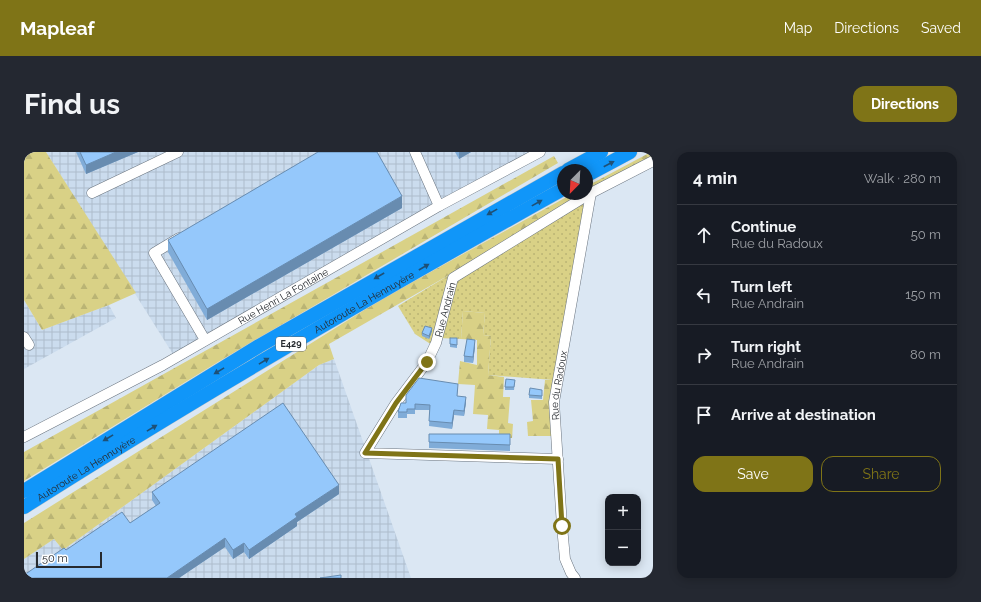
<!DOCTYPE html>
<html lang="en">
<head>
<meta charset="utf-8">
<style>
	:root { --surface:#171b24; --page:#242831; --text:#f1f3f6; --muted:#9ea1a6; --line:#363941; --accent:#7f7417 }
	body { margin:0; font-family:Raleway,sans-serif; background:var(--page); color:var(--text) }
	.controls { position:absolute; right:12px; bottom:12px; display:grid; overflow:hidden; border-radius:8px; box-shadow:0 2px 10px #0003 }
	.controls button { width:36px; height:36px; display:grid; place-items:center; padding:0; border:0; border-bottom:1px solid var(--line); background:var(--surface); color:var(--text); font:20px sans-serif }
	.compass { position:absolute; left:533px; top:12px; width:36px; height:36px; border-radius:50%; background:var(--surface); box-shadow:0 2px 10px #0003; rotate:204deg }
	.scale { position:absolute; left:12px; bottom:10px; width:66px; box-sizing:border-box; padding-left:4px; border:2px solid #262a2f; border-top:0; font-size:11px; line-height:14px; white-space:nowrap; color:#262a2f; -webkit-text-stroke:3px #fff; paint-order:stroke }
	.stop { position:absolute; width:12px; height:12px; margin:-9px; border:3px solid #7f7417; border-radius:50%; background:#fff }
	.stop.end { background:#7f7417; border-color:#fff; box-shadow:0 1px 4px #0008 }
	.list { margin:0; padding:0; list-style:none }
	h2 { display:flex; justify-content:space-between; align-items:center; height:52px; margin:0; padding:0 16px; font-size:17px }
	h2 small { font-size:13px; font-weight:400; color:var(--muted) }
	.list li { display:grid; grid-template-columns:26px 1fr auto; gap:12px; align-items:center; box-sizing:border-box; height:60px; padding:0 16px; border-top:1px solid var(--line) }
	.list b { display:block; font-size:15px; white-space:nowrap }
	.list p { margin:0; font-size:13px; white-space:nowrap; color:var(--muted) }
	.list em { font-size:13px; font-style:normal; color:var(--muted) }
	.actions { display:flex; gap:8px; padding:12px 16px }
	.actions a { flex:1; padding:9px 0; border:1px solid var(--accent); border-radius:12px; text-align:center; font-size:14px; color:var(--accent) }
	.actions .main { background:var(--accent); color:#fff }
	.icon { flex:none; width:22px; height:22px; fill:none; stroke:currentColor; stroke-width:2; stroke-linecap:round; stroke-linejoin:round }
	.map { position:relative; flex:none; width:629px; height:426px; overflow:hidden; border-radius:12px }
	header { display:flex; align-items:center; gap:24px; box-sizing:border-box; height:56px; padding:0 20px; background:var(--accent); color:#fff }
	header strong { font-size:19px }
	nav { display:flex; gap:22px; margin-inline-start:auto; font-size:14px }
	.intro { display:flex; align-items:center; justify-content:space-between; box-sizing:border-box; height:96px; padding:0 24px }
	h1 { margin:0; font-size:28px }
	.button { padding:10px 18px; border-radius:12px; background:var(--accent); color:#fff; font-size:14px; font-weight:700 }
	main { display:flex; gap:24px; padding:0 24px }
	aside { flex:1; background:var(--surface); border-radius:12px; box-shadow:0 2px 10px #0003 }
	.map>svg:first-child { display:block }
	.industrial { fill:url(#industrial-grid) }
	.grass { fill:url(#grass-dots) }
	.forest { fill:url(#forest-firs) }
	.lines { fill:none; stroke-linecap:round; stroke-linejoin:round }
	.minor-casing { stroke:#6a747f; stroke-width:11 }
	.highway-casing { stroke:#c7c8c9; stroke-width:15 }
	.minor { stroke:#fff; stroke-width:10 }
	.highway { stroke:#1096f9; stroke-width:14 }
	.wall { fill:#80acd8 }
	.shaded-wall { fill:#688cb0 }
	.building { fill:#95c8fb; stroke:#688cb0 }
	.oneway { fill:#1e5076 }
	.route { stroke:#7f7417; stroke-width:5 }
	.labels { text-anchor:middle; stroke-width:3; stroke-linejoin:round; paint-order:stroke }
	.shield { fill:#fff; stroke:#676a6d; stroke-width:1 }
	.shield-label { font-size:9px; font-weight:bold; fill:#262a2f }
	.street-label { font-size:10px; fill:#262a2f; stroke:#fff }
</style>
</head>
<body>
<header>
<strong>Mapleaf</strong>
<nav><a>Map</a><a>Directions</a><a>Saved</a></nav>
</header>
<div class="intro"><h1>Find us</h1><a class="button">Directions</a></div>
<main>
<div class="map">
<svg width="629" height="426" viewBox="0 0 629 426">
	<defs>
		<pattern id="industrial-grid" width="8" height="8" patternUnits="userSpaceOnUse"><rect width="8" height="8" fill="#cbdcee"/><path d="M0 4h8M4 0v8" fill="none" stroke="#aebdcc"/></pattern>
		<pattern id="grass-dots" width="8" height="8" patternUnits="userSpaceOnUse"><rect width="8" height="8" fill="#d9d186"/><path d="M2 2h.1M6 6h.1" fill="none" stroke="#bab474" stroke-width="1.8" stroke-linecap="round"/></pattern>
		<pattern id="forest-firs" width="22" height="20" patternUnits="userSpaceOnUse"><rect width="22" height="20" fill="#d9d186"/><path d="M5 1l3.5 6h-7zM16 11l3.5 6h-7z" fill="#bab474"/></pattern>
	</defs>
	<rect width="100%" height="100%" fill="#dbe7f3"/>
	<!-- industrial -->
	<g class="industrial">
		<polygon points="22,0 510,0 152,207"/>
		<polygon points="0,148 18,178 85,153 92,166 0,217"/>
		<polygon points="310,207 387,426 0,426 0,407 30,387 39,398 295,213"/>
	</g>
	<!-- grass -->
	<g class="grass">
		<polygon points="557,51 560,53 529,228 464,223 467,184 459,183 461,161 439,159 437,187 415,186 431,129"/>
		<polygon points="425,123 408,193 391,182 374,154"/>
	</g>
	<!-- forest -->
	<g class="forest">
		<polygon points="0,0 22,0 112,141 85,153 18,178 0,148"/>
		<polygon points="627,0 629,0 629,5 563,39 563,34"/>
		<polygon points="530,4 534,11 194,210 0,329 0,300"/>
		<polygon points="548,42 559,42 425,123 305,192 310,207 295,213 39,398 30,387 0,407 0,371 361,145"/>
		<polygon points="439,159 461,161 459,183 467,184 464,223 480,225 479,245 486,245 484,271 489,272 488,286 475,285 475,278 463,277 464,263 449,262 451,233 434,232 436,209 453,213 453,188 437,187"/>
		<polygon points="521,228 529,228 527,256 527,284 504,284 503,270 509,269 507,248 519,248"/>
	</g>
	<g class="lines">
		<defs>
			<g id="minor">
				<polyline points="391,0 415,54"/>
				<polyline points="68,41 154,0"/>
				<polyline points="155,86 130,101 181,188"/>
				<polyline points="0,185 5,193"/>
				<path id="s1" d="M 0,285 L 139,213 L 415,54 L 516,0"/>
				<path id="s2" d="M 534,307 L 341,301 L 372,251 L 403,210 L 412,191 L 429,126 L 567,41 L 629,9"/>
				<path id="s3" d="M 551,426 L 547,421 L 541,407 L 538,374 L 530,250 L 567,41"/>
			</g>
			<g id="highway">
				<polyline points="544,18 577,0"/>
				<polyline points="563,23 606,0"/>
				<polyline points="0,339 235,194 539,21"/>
				<path id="s4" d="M 0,355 C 176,243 357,138 539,37"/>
			</g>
		</defs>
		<!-- minor casing -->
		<use href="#minor" class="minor-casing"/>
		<!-- highway casing -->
		<use href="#highway" class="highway-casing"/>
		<!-- minor -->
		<use href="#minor" class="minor"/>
		<!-- highway -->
		<use href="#highway" class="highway"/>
	</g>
	<!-- wall -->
	<g class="wall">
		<polygon points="52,0 114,0 62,22"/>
		<polygon points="431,0 447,0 435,7"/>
		<polygon points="378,56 183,168 144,100 144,88"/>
		<polygon points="408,179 405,187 398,184 398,181"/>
		<polygon points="426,186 433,186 433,196 426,195"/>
		<polygon points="451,194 449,211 440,210 440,204"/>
		<polygon points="491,228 490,238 481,238 481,235"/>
		<polygon points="434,238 433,244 442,250 440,264 430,263 428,277 405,274 406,258 391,258 391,262 383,262 383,266 374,266 374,260 382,251"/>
		<polygon points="518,241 518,247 505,246 505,243"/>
		<polygon points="405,282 486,282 486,299 405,296"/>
		<polygon points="128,340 315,342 273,370 273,374 225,407 220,400 209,407 201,395 155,426 0,426 106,371 132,354 128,348"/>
	</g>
	<!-- shaded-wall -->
	<g class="shaded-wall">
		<polygon points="92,0 114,0 62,22 62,13"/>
		<polygon points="435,0 447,0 435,7"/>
		<polygon points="378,44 378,56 183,168 183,157"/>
		<polygon points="408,176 408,179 405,187 405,184"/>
		<polygon points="451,188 451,194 449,211 449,205"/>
		<polygon points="442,245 442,250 440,264 440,259"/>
		<polygon points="430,258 430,263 428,277 428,271"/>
		<polygon points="315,333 315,342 273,370 273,374 225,407 225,398 271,362"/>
		<polygon points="201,386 201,395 155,426 143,426"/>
		<polygon points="220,391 220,400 209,407 209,398"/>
	</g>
	<!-- building -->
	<g class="building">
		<polygon points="56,0 92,0 62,13"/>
		<polygon points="294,0 353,0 378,44 183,157 144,88"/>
		<polygon points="401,174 408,176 405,184 398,181"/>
		<polygon points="426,186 433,186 433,193 426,192"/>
		<polygon points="443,187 451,188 449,205 440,204"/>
		<polygon points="395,226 434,232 433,244 442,245 440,259 430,258 428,271 405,269 406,253 391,252 391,257 383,257 383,260 374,260 377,251 382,251 382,243"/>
		<polygon points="482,227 491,228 490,235 481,235"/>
		<polygon points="506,236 518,238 518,244 505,243"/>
		<polygon points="259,251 315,333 271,362 273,365 225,398 220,391 209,398 201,386 143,426 0,426 0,423 40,396 42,398 98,360 106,371 136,351 128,340"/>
		<polygon points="405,282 486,282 486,293 405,290"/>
		<polygon points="317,423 317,426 296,426"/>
	</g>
	<!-- one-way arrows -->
	<defs><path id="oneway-solid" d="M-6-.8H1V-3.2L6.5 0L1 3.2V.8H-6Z"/></defs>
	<g class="oneway">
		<use href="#oneway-solid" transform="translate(585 12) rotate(-28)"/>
		<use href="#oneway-solid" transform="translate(513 51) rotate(-29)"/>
		<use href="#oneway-solid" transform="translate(468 60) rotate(151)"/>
		<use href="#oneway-solid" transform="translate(400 115) rotate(-30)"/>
		<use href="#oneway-solid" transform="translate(355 124) rotate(150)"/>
		<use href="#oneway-solid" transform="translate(240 209) rotate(-31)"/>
		<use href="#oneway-solid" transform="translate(195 219) rotate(149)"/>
		<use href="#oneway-solid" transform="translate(128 276) rotate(-31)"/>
		<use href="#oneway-solid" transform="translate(84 286) rotate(149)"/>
	</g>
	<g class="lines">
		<!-- route -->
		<polyline class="route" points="403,210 372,251 341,301 534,307 538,374"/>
	</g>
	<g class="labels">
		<!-- shield labels -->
		<rect class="shield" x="252" y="185" width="30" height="14" rx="3"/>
		<g class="shield-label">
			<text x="267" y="195">E429</text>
		</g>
		<!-- street labels -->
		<g class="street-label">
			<text dy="4" stroke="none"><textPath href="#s1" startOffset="295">Rue Henri La Fontaine</textPath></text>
			<text dy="4" stroke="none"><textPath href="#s4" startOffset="397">Autoroute La Hennuyère</textPath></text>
			<text dy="4" stroke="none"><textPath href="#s2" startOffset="359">Rue Andrain</textPath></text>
			<text dy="4" stroke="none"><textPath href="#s3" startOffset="196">Rue du Radoux</textPath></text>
			<text dy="4" stroke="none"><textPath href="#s4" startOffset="73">Autoroute La Hennuyère</textPath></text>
		</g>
	</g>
</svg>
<div class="controls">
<button>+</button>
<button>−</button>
</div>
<svg class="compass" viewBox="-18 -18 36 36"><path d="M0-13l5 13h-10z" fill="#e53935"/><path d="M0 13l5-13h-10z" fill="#9ea1a6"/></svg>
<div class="scale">50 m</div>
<div class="stop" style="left:538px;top:374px"></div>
<div class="stop end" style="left:403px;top:210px"></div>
</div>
<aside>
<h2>4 min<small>Walk · 280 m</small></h2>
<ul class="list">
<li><svg class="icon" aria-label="ahead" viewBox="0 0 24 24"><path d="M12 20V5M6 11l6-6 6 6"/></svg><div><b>Continue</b><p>Rue du Radoux</p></div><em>50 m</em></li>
<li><svg class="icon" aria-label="left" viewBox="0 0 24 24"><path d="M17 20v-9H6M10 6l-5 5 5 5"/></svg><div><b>Turn left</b><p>Rue Andrain</p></div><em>150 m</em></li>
<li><svg class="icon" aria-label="right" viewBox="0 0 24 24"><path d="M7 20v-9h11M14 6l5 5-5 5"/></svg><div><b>Turn right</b><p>Rue Andrain</p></div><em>80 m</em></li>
<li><svg class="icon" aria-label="arrive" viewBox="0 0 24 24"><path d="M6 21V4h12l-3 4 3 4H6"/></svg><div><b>Arrive at destination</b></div></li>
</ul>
<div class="actions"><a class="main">Save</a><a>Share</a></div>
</aside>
</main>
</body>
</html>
